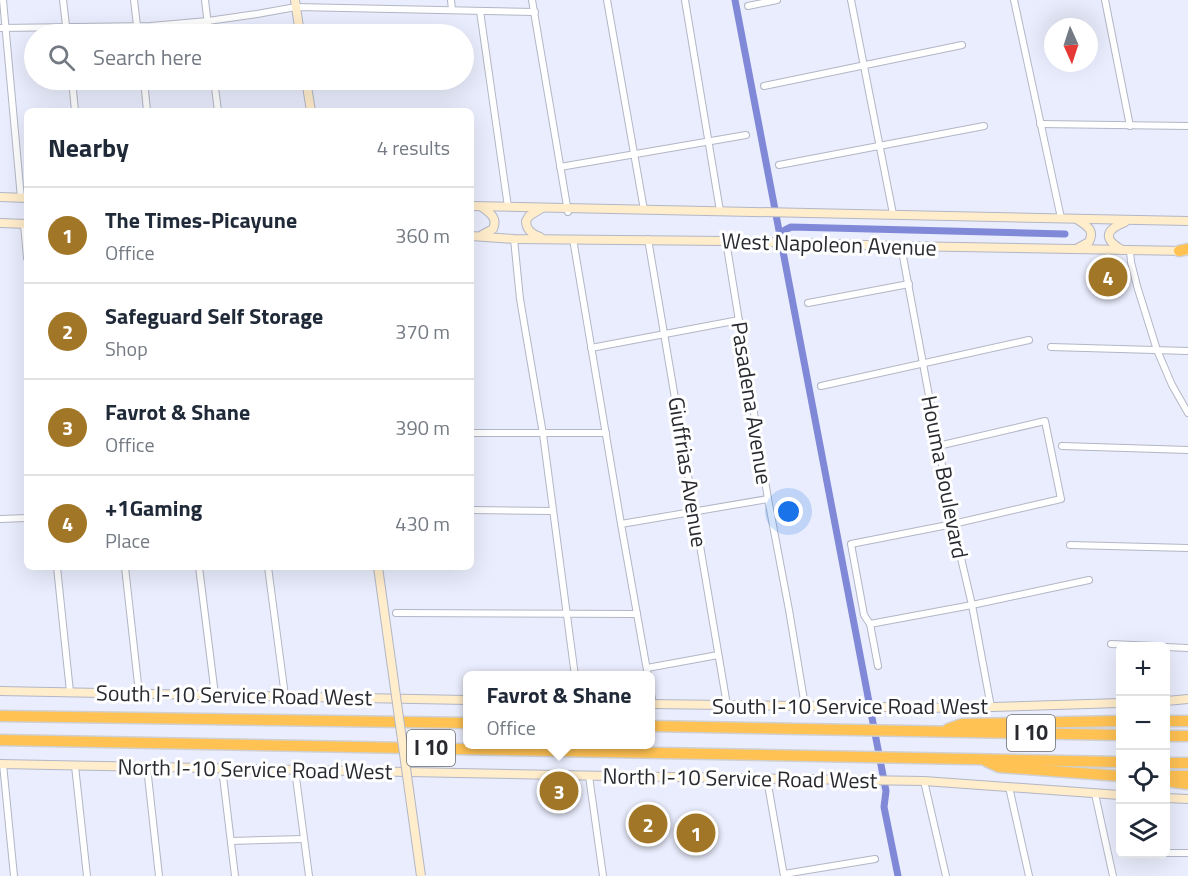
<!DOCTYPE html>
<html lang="en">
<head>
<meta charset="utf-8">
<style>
	:root { --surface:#fff; --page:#f6f6f7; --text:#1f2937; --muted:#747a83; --line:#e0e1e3; --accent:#a17727 }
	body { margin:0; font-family:"Titillium Web",sans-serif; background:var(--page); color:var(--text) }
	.controls { position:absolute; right:18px; bottom:18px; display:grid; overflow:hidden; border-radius:9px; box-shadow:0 6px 24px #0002 }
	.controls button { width:54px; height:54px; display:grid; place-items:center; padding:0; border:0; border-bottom:2px solid var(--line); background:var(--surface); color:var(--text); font:30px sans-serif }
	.compass { position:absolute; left:1044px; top:18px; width:54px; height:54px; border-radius:50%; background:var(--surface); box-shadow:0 6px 24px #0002; rotate:177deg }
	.you { position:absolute; left:789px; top:512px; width:21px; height:21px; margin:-15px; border:4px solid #fff; border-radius:50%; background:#1a73e8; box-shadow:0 0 0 9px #1a73e833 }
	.badge { display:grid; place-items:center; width:39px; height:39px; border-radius:50%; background:var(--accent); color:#fff; font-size:20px; font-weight:700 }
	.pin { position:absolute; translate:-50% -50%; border:3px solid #fff; box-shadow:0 2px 6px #0006 }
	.popup { position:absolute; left:463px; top:671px; width:192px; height:78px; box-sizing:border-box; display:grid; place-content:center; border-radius:9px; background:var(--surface); filter:drop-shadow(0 2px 4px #0005); font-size:20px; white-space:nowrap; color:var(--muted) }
	.popup b { font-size:22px; color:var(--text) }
	.popup::after { content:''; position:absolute; left:50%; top:100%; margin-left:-12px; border:12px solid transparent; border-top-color:var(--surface) }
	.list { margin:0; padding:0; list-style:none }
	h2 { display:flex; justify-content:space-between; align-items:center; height:78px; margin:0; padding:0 24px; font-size:26px }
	h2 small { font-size:20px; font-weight:400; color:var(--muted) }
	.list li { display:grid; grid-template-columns:39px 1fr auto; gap:18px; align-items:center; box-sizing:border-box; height:96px; padding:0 24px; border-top:2px solid var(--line) }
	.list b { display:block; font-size:22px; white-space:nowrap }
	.list p { margin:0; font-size:20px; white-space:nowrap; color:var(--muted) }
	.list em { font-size:20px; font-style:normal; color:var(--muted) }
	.icon { flex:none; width:33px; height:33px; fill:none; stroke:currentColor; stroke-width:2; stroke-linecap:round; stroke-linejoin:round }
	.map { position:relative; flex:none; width:1188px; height:876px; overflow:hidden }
	.search { position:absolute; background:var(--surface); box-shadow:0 6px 24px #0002; left:24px; top:24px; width:450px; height:66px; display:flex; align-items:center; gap:15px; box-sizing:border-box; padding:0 21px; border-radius:33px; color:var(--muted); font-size:22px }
	.panel { position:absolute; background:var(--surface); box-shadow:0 6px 24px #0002; left:24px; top:108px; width:450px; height:462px; border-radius:9px }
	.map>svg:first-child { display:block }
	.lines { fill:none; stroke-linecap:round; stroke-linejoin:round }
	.canal { stroke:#8089d8; stroke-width:7 }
	.street-casing { stroke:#b3b6c5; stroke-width:8 }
	.secondary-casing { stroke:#b3b6c5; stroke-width:10 }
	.highway-casing { stroke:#d0d0d1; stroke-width:13 }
	.street { stroke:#fff; stroke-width:6 }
	.secondary { stroke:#ffedcb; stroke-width:8 }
	.highway { stroke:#ffc253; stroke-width:10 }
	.secondary-bridge-casing { stroke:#b3b6c5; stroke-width:10; stroke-linecap:butt }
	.secondary-bridge { stroke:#ffedcb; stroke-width:8 }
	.labels { text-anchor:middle; stroke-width:6; stroke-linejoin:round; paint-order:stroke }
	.shield { fill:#fff; stroke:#686a6e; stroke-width:1.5 }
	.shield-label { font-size:21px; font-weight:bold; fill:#282a30 }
	.street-label { font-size:22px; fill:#282a30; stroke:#fff }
</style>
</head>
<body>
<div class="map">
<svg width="1188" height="876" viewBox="0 0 1188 876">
	<rect width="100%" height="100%" fill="#eaedfd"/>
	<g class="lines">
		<!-- canal -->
		<g class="canal">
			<polyline points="735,0 886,791 884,807 898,876"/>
			<polyline points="780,236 785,230 791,227 1065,234"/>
		</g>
		<defs>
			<g id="street">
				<polyline points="3,0 21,198"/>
				<polyline points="63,0 67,34"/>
				<polyline points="134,0 138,34"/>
				<polyline points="205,0 209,34"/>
				<polyline points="451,0 452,10"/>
				<polyline points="532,0 568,212"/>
				<polyline points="607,0 644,210"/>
				<polyline points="685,0 720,211"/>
				<polyline points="851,0 893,214"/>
				<polyline points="1014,0 1061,218"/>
				<polyline points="1105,0 1130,126"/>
				<polyline points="748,6 777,0"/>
				<polyline points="480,11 508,207"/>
				<polyline points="0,28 151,26 208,21 257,14 296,7 535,12"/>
				<polyline points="72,80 75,111"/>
				<polyline points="144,80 147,111"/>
				<polyline points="214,80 218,111"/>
				<polyline points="764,86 962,45"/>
				<polyline points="1040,124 1188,126"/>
				<polyline points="779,165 984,126"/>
				<polyline points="560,167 746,135"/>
				<polyline points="24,224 27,258"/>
				<polyline points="514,239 520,299 543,434 575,676"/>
				<polyline points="573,239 621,524 648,676"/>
				<polyline points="648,239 727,705"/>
				<polyline points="726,241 768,499 789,610 805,706"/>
				<polyline points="901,246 953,524 972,605 991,707"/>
				<polyline points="1130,251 1131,262 1137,286 1157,350 1172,385 1188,413"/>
				<polyline points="808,303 909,284"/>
				<polyline points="1051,347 1188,351"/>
				<polyline points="591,348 739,320"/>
				<polyline points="821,386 1029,340"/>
				<polyline points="471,433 606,433"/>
				<polyline points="1062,446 1188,450"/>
				<polyline points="471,510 552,511"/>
				<polyline points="0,519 27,518"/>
				<polyline points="621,524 768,499"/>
				<polyline points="1070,545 1188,548"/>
				<polyline points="57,567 70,692"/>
				<polyline points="125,567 139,693"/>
				<polyline points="199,567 215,695"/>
				<polyline points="268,567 285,696"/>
				<polyline points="396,613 637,614"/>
				<polyline points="870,624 972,605 1089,580"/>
				<polyline points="1111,644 1156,646"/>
				<polyline points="1166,647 1188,648"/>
				<polyline points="878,666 870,624 864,615 851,544 953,524 1061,499 1045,421 938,446"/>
				<polyline points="647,668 718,655"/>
				<polyline points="650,689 653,704"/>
				<polyline points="3,764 14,876"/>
				<polyline points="75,766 87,876"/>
				<polyline points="147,767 159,876"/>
				<polyline points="222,768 235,876"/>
				<polyline points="295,770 309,876"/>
				<polyline points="589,776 603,876"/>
				<polyline points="767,779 784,876"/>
				<polyline points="924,781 946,876"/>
				<polyline points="1009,787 1029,876"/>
				<polyline points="1095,794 1113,876"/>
				<polyline points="231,841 304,839"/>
				<polyline points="1168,853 1188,853"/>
				<polyline points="784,874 875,859"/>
			</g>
			<g id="secondary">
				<polyline points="295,0 300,34"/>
				<polyline points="306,80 311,111"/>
				<polyline points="0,197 27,198"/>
				<polyline points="471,206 1188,221"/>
				<path d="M 482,207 C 490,213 498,218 493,229 L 482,235"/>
				<path d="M 1078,220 C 1087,226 1095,230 1089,242 L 1078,248"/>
				<polyline points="0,223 27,224"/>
				<polyline points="471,236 514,239 726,241 901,246 1185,251"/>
				<path d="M 540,237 C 532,234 526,230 526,221 L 529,216 L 542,208"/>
				<path d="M 1122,250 C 1103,239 1105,230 1125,222"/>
				<polyline points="0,691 468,700"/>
				<polyline points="1166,701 1188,699"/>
				<polyline points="650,704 959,708 1120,703"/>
				<polyline points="0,764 610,776 924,781 1120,795"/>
				<polyline points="1166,798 1188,799"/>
			</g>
			<g id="highway">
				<polyline points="1179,251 1188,249"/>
				<polyline points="0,716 468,723"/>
				<polyline points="1166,721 1188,721"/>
				<polyline points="650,726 1120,735"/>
				<polyline points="948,729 962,724 1120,721"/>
				<polyline points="1166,736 1188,736"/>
				<polyline points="0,740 1120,762"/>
				<polyline points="986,761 999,767 1120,776"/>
				<polyline points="1166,763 1188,763"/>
				<polyline points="1169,776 1188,776"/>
				<polyline points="1166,781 1188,784"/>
			</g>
		</defs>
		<!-- street casing -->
		<use href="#street" class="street-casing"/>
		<!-- secondary casing -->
		<use href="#secondary" class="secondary-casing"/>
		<!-- highway casing -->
		<use href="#highway" class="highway-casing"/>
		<!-- street -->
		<use href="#street" class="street"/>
		<!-- secondary -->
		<use href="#secondary" class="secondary"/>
		<!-- highway -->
		<use href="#highway" class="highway"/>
		<defs>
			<polyline id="secondary-bridge" points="378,567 421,876"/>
		</defs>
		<!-- secondary-bridge casing -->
		<use href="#secondary-bridge" class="secondary-bridge-casing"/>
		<!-- secondary-bridge -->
		<use href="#secondary-bridge" class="secondary-bridge"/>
	</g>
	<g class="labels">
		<!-- shield labels -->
		<g class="shield">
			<rect x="1007" y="715" width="48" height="36" rx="4.5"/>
			<rect x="407" y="730" width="48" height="36" rx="4.5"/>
		</g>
		<g class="shield-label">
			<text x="1031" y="740">I 10</text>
			<text x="431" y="755">I 10</text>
		</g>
		<!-- street labels -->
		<g class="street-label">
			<text transform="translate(829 244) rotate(2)" y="8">West Napoleon Avenue</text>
			<text transform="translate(752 403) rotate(81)" y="8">Pasadena Avenue</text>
			<text transform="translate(688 472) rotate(81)" y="8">Giuffrias Avenue</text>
			<text transform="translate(945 477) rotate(79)" y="8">Houma Boulevard</text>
			<text transform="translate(234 695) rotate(1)" y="8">South I-10 Service Road West</text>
			<text x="850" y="714">South I-10 Service Road West</text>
			<text transform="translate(255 769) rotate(1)" y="8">North I-10 Service Road West</text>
			<text transform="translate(740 778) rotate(1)" y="8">North I-10 Service Road West</text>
		</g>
	</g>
</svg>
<div class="controls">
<button>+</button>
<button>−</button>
<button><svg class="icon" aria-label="locate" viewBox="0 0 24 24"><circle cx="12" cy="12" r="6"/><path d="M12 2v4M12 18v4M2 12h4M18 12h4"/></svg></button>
<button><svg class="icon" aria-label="layers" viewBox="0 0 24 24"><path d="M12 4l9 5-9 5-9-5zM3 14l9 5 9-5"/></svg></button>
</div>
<svg class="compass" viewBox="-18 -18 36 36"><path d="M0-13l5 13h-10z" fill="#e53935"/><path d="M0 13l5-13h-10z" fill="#747a83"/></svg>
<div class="you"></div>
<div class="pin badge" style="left:696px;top:833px">1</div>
<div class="pin badge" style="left:648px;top:824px">2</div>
<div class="pin badge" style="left:559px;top:791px">3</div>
<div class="popup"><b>Favrot &amp; Shane</b>Office</div>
<div class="pin badge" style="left:1108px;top:277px">4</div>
<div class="search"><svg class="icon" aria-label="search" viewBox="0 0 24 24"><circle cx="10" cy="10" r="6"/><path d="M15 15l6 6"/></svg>Search here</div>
<section class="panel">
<h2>Nearby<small>4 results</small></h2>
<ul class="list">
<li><span class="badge">1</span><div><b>The Times-Picayune</b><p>Office</p></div><em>360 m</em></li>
<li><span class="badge">2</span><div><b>Safeguard Self Storage</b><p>Shop</p></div><em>370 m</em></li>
<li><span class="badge">3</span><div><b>Favrot &amp; Shane</b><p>Office</p></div><em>390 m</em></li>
<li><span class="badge">4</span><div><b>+1Gaming</b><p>Place</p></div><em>430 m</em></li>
</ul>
</section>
</div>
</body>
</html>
